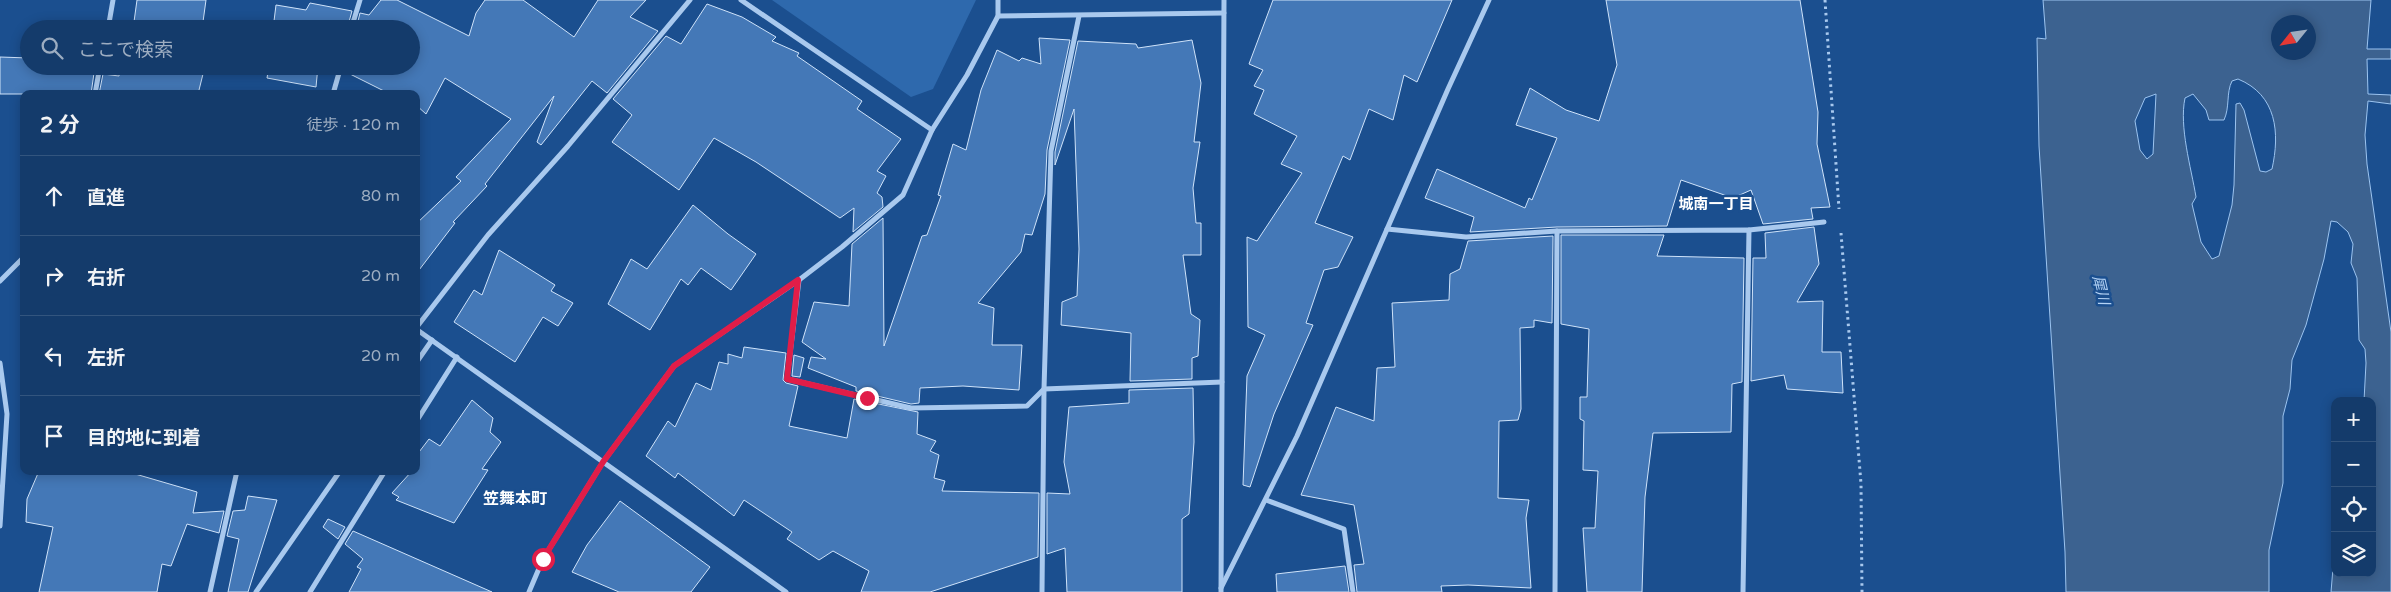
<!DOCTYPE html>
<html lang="ja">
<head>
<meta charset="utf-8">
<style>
	:root { --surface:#143b6b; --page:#1d4271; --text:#f1f3f6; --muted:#9dadc1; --line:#33557e }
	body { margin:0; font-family:"Varela Round","Noto Sans JP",sans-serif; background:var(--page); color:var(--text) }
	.controls { position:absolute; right:15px; bottom:15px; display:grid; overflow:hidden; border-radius:10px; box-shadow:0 2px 12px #0003 }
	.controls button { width:45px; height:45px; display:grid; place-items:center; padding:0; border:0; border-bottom:1px solid var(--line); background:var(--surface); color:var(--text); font:25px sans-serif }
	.compass { position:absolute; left:2271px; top:15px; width:45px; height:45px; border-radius:50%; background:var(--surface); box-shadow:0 2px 12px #0003; rotate:240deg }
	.stop { position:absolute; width:15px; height:15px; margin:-11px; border:4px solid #e11d48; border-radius:50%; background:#fff }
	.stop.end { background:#e11d48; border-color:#fff; box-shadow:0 1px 5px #0008 }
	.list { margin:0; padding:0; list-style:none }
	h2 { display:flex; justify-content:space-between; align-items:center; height:65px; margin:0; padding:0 20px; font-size:21px }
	h2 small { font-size:16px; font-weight:400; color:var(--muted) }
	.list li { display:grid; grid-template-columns:32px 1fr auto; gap:15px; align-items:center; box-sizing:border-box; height:80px; padding:0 20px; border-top:1px solid var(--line) }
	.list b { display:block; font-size:19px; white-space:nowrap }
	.list em { font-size:16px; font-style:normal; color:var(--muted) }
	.icon { flex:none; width:28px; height:28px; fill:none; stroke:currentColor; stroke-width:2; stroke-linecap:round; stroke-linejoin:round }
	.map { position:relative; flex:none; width:2391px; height:592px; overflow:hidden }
	.search { position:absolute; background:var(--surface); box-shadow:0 2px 12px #0003; left:20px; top:20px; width:400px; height:55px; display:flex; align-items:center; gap:12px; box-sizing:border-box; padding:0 18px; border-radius:28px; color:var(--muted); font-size:19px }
	.panel { position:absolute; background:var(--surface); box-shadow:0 2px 12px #0003; left:20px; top:90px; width:400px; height:385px; border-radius:10px }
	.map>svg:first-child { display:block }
	.green { fill:#2e69ad }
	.water { fill:#3c6290; stroke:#9cc4f0; fill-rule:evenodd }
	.building { fill:#4478b7; stroke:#cfe3fa }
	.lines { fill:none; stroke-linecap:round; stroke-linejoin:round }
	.path { stroke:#a9c9ee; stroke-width:3; stroke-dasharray:2.5 4; stroke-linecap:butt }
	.street { stroke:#a9c9ee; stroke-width:5 }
	.route { stroke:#e11d48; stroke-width:6 }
	.labels { text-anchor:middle; stroke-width:5; stroke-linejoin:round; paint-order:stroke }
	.neighbourhood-label { font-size:15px; font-weight:bold; fill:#fff; stroke:#1b4f8f }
	.water-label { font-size:15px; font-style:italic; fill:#b5d3f5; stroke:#1b4f8f }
	.quarter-label { font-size:16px; font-weight:bold; fill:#fff; stroke:#1b4f8f }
</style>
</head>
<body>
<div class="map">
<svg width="2391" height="592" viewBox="0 0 2391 592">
	<rect width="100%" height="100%" fill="#1b4f8f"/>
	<!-- green -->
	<polygon class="green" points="772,0 976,0 933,89 911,97"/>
	<!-- water -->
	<path class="water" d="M 2043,0 L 2371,0 L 2367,49 L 2391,49 L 2391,59 L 2367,59 L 2368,94 L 2391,95 L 2391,104 L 2368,101 L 2365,135 L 2367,164 L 2391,332 L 2391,592 L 2331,592 L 2333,568 L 2335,568 L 2335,573 L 2372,573 L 2372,401 L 2364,401 L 2366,363 L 2365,349 L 2359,340 L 2357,278 L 2351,263 L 2353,244 L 2348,232 L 2337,222 L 2331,221 L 2324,259 L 2306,325 L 2292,360 L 2290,389 L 2283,416 L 2283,483 L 2269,550 L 2269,592 L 2066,592 L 2065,552 L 2039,146 L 2037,38 L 2046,39 ZM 2278,22 L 2308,22 L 2308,52 L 2278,52 ZM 2238,79 C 2277,95 2280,133 2272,169 L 2266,172 L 2260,171 L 2244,110 L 2240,103 L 2236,104 L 2234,185 L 2232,205 L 2219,256 L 2212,259 L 2201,242 L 2192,204 L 2196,197 C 2191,167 2179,127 2185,98 L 2193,94 L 2206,110 L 2209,120 L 2224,120 C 2230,107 2226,93 2232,81 ZM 2156,94 L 2153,154 L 2147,159 L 2140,150 L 2135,121 L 2145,98 Z"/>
	<!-- building -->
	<g class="building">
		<polygon points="137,0 206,0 202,29 133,29"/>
		<polygon points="381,0 397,0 469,36 476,13 485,0 523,0 574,37 598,0 646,0 630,17 658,31 607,93 592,81 541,145 537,142 554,96 485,184 487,186 453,222 455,223 416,274 416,224 461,181 456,177 511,119 445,78 426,114 416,105 416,94 390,94 344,71 345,66 411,66 411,29 356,29 360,13 369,15"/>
		<polygon points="1273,0 1452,0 1417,82 1404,75 1393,120 1369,109 1350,160 1343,156 1315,223 1353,237 1338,267 1324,270 1306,323 1313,325 1274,414 1250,487 1243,485 1247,376 1265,335 1248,327 1247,237 1257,241 1302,173 1281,164 1297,136 1254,114 1264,90 1254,86 1263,70 1249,64"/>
		<polygon points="1606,0 1800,0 1818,112 1817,144 1830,207 1811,208 1813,219 1763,224 1751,190 1733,198 1681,180 1667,226 1557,227 1470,232 1474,217 1425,198 1437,169 1525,208 1529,198 1532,200 1557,138 1516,125 1530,88 1566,110 1599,121 1617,65"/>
		<polygon points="310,3 352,11 347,29 273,29 276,5 306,10"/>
		<polygon points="707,4 742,17 776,37 772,41 799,53 797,56 862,101 857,109 901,139 877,171 886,176 877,193 882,197 883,207 853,232 854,208 840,218 756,162 714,138 679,190 612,142 632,115 613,99 666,36 681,44"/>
		<polygon points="1039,38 1070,40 1047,150 1045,194 1032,235 1025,234 1021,252 978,303 994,308 992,345 1022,345 1019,390 963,386 920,388 919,403 911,404 856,391 856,387 808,368 811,357 826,359 802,342 814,302 849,306 852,244 883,218 884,346 922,236 927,235 941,196 938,195 953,144 966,150 981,90 997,50 1019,61 1022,58 1041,64"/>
		<polygon points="1192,40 1201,83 1194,142 1200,142 1193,188 1196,223 1201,223 1201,255 1183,255 1191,314 1200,320 1198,356 1192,358 1192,379 1130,381 1131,333 1061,325 1062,302 1077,296 1079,249 1074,109 1055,165 1055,152 1078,41 1136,44 1138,48"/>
		<polygon points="0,57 29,58 29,66 94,73 91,94 0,94"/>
		<polygon points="120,66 205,66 198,94 99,94 103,74 119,76"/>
		<polygon points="269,66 318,66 316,87 267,78"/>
		<polygon points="693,205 728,234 756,254 731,290 701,268 688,285 681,279 650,330 608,304 631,259 647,269"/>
		<polygon points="1814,227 1819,264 1797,302 1823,301 1822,352 1841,352 1843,393 1787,389 1784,375 1751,381 1753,258 1766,258 1765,233"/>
		<polygon points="1561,235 1664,235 1657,256 1744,258 1742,382 1732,384 1731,432 1653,433 1645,497 1642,592 1587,592 1583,528 1595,528 1598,471 1583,470 1584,421 1580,419 1580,397 1587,397 1589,329 1561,324"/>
		<polygon points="1553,236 1552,323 1534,320 1534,327 1520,328 1521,409 1518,420 1499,421 1498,498 1529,500 1526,518 1531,588 1468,585 1441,586 1442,592 1357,592 1354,565 1364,564 1354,505 1301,495 1336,407 1374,421 1377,368 1395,367 1392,303 1449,300 1450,274 1460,269 1468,241"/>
		<polygon points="499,250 555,285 551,291 573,303 558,326 543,317 515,362 454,322 474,290 482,295"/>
		<polygon points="744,347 786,353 783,380 786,383 798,386 789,426 847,438 854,399 918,412 917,434 936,441 930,451 939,455 934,478 945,481 942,491 1039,493 1038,557 930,592 861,592 869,571 833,551 819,560 787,539 792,532 744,500 734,516 678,473 675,478 646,456 668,421 675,427 696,383 711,390 719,362 728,364 728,354 742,358"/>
		<polygon points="794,355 804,358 800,377 792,376"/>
		<polygon points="1193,388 1194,442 1189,514 1182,519 1182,592 1067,592 1065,548 1047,554 1047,493 1070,494 1064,462 1069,407 1129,403 1129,390"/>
		<polygon points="472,400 493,418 490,432 501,442 482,469 488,470 454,523 396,500 399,497 392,493 412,471 416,471 416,456 429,439 440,446"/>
		<polygon points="39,471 125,471 197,492 193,513 224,511 219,533 187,524 171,566 162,564 157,592 39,592 53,527 26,522 27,499"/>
		<polygon points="248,496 277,500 248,592 228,592 239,539 227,536 233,511 245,510"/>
		<polygon points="620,501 710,567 691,592 619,592 572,572 587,545"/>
		<polygon points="328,519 345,527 338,539 323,527"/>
		<polygon points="353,531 492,592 349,592 361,569 357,567 363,559 345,544"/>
		<polygon points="1345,566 1349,592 1277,592 1276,574"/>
	</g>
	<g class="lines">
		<!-- path -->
		<g class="path">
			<polyline points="1825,0 1839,209"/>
			<polyline points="1841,233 1861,484 1862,592"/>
		</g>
		<!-- street -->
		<g class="street">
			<polyline points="741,0 932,130"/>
			<polyline points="998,16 1224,13"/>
			<polyline points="108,29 113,0"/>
			<polyline points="351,29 360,0"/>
			<polyline points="95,94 100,66"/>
			<polyline points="333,94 341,66"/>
			<polyline points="1387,229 1466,237 1557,231 1749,230 1743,592"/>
			<polyline points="1749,230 1824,222"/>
			<polyline points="799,280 787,379 911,408 1027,406 1044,389 1222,382"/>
			<polyline points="0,281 24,257"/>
			<polyline points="416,328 488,235 568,146 690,0"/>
			<polyline points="416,329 786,592"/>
			<polyline points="0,363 7,414 0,526"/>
			<polyline points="416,363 432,340"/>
			<polyline points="416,422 457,357"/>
			<polyline points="1266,500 1344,529 1353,592"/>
			<polyline points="1221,588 1297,436 1448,89 1489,0"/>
			<polyline points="210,592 237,471"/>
			<polyline points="256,592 340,471"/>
			<polyline points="310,592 385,471"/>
			<polyline points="529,592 543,559 603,462 674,366 799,280 842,247 903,195 932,130 967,75 998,16 998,0"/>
			<polyline points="1042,592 1044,389 1051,151 1079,16"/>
			<polyline points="1221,592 1224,0"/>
			<polyline points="1555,592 1557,231"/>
		</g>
	</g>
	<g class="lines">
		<!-- route -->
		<polyline class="route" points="543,559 603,462 674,366 798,280 787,379 867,398"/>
	</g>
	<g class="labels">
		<!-- neighbourhood labels -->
		<g class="neighbourhood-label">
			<text x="1716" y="209">城南一丁目</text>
		</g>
		<!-- water labels -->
		<g class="water-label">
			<text transform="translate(2101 290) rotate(77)" y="5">犀川</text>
		</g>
		<!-- quarter labels -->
		<g class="quarter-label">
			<text x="515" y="504">笠舞本町</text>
		</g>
	</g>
</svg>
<div class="controls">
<button>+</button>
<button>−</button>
<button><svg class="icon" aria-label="locate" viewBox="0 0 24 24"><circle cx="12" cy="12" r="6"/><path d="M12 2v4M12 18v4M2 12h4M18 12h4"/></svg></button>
<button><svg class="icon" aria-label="layers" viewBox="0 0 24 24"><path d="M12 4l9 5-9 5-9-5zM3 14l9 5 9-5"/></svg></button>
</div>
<svg class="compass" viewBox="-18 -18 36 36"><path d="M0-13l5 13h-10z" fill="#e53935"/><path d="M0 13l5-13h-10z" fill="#9dadc1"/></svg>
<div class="stop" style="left:543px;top:559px"></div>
<div class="stop end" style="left:867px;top:398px"></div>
<div class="search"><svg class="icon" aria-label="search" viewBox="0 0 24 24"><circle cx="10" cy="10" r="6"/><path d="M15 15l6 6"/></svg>ここで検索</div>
<section class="panel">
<h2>2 分<small>徒歩 · 120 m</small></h2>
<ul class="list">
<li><svg class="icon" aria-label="ahead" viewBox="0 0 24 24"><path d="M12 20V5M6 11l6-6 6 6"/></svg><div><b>直進</b></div><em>80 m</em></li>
<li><svg class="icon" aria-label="right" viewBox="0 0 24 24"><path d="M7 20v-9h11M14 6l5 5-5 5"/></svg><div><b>右折</b></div><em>20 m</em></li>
<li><svg class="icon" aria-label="left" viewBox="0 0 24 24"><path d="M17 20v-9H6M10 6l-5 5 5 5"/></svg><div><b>左折</b></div><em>20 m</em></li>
<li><svg class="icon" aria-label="arrive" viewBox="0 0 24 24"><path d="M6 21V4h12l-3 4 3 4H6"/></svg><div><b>目的地に到着</b></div></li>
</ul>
</section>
</div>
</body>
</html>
